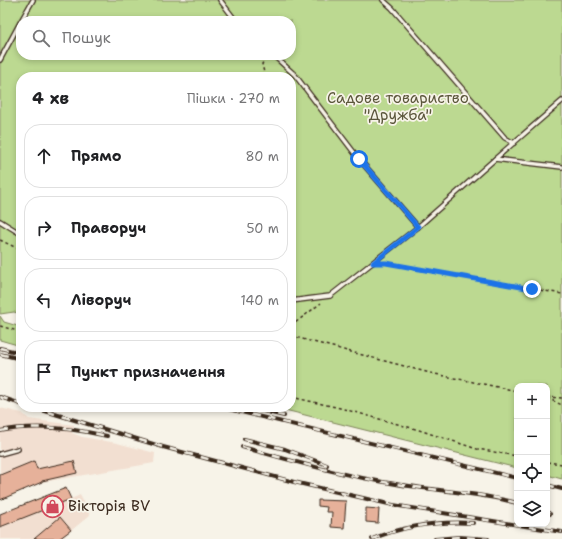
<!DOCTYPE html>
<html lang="uk">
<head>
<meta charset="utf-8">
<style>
	:root { --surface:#fff; --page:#f6f6f6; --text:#202124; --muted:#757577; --line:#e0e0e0 }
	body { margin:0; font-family:"Shantell Sans",sans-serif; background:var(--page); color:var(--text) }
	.controls { position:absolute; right:12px; bottom:12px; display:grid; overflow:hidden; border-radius:8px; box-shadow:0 2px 6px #0003 }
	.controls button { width:36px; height:36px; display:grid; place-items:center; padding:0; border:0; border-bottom:1px solid var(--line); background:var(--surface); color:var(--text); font:20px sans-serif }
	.stop { position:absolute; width:12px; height:12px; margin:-9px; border:3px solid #1a73e8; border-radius:50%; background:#fff }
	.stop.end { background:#1a73e8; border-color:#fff; box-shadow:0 1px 4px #0008 }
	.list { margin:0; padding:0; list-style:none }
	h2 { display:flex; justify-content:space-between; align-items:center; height:52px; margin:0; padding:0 16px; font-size:17px }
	h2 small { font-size:13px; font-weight:400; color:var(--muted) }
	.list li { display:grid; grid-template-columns:26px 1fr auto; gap:12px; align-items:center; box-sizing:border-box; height:64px; margin:0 8px 8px; padding:0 8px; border:1px solid var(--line); border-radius:16px }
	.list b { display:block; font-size:15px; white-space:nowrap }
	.list em { font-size:13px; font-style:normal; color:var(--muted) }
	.icon { flex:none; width:22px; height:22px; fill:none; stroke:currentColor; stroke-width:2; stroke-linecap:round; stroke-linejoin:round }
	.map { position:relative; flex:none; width:562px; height:539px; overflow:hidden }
	.search { position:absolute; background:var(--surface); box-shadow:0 2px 6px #0003; left:16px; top:16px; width:280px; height:44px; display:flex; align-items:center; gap:10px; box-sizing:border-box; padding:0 14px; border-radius:16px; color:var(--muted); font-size:15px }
	.panel { position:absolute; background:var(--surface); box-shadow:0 2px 6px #0003; left:16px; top:72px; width:280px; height:340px; border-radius:16px }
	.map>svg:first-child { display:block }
	.built { fill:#f2dfd1 }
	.green { fill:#bcd991; stroke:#7c8258; fill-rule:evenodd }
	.building { fill:#e6b19a; stroke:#3b2a1e }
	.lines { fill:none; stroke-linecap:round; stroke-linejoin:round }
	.lane-casing { stroke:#3b2a1e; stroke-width:6 }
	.path { stroke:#3b2a1e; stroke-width:1.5; stroke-dasharray:3 3; stroke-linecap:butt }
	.lane { stroke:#f7f3e8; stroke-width:3.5 }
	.rail-casing { stroke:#3b2a1e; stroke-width:4 }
	.rail { stroke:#f7f3e8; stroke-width:2.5; stroke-dasharray:8; stroke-linecap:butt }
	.route { stroke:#1a73e8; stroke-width:5 }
	.labels { text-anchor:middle; stroke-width:3.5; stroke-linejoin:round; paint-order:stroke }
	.park-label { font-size:15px; fill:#5b563b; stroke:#f7f3e8 }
	.poi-label { font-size:15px; fill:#3b2a1e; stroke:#f7f3e8; text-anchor:start }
</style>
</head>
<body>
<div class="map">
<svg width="562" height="539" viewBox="0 0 562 539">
	<rect width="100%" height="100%" fill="#f7f3e8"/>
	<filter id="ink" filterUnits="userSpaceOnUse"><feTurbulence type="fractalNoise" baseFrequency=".025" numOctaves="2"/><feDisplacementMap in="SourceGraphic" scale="8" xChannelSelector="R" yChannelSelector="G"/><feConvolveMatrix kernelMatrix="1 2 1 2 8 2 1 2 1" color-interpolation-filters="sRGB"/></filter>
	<g filter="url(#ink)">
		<!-- built -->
		<g class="built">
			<polygon points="0,408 22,413 29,419 74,425 72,433 82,437 117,443 155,453 154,463 43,482 0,500"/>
			<polygon points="66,488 71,499 80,495 90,515 61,539 0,539 0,514"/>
		</g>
		<!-- green -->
		<g class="green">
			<path d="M 0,0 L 562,0 L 562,479 L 547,475 L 547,386 L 517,386 L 517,468 L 273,407 L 291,407 L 291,77 L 21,77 L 21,314 L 14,312 L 0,314 ZM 21,21 L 291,21 L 291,55 L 21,55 Z"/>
			<polygon points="0,316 4,322 21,327 21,346 0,340"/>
		</g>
		<!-- building -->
		<g class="building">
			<polygon points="34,461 37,469 74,461 77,473 42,481 42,482 0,500 0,475"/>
			<polygon points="66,488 71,499 0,527 0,514"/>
			<polygon points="318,500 346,501 344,528 331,527 332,512 326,512 327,507 318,506"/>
			<polygon points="366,508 379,509 378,523 366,522"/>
			<polygon points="60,517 71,530 59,539 34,539"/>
		</g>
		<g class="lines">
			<defs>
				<g id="lane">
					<polyline points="220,0 236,21"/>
					<polyline points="383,0 392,8 505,138 514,143"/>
					<polyline points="21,21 33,0"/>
					<polyline points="273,55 295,75 359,159 418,227"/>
					<polyline points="0,60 21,21"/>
					<polyline points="495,159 562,101"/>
					<polyline points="0,221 21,234"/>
					<polyline points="291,301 330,296 418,227 495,159 562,167"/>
					<polyline points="0,454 18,449"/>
				</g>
			</defs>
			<!-- lane casing -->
			<use href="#lane" class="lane-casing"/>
			<!-- path -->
			<g class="path">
				<polyline points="265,77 262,64 268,55"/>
				<polyline points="0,240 21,250"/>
				<polyline points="381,263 386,263 562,294"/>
				<polyline points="0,326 21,332"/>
				<polyline points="291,326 321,303"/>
				<polyline points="291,336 430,373 517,391"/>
				<polyline points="291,397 340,408 419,430 477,449 517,456"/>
				<polyline points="547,397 562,398"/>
				<polyline points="547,398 562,405"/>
				<polyline points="547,462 562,464"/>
			</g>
			<!-- lane -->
			<use href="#lane" class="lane"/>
			<defs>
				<g id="rail">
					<polyline points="0,348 21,353"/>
					<polyline points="0,354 21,359"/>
					<polyline points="0,397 21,404"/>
					<polyline points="32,407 163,447 294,482 393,505 562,532"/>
					<polyline points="220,407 517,478"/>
					<polyline points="246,407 284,416"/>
					<path d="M 0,431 C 36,424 71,428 107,436"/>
					<polyline points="244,439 285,449 327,465"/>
					<path d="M 242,447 C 293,461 344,476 396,484 C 436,491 478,492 517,503"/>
					<polyline points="547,485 562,489"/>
					<polyline points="547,512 550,514"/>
					<path d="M 372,539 C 404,526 439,521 473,523"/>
					<polyline points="435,539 459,537 488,539"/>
				</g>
			</defs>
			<!-- rail casing -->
			<use href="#rail" class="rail-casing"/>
			<!-- rail -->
			<use href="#rail" class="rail"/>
		</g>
	</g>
	<g class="lines" filter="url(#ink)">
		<!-- route -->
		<polyline class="route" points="359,159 418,227 373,263 386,263 532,289"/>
	</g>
	<!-- icons -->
	<defs>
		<symbol id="shop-ring" viewBox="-11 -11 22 22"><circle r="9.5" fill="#f7f3e8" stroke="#d1495b" stroke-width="1.5"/><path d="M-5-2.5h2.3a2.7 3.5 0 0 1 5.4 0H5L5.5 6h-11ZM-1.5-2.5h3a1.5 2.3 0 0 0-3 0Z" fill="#d1495b"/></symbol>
	</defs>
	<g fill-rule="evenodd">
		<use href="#shop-ring" x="40" y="494" width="25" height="25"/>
	</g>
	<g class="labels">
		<!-- park labels -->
		<g class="park-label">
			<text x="398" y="103">Садове товариство<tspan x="398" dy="17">"Дружба"</tspan></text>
		</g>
		<!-- poi labels -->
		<g class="poi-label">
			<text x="68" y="511">Вікторія BV</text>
		</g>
	</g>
</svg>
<div class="controls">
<button>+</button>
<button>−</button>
<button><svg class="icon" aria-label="locate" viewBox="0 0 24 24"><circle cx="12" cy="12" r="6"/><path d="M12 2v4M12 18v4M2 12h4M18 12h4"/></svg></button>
<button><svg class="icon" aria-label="layers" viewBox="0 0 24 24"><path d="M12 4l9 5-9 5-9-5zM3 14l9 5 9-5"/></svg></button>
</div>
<div class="stop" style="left:359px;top:159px"></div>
<div class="stop end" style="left:532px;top:289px"></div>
<div class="search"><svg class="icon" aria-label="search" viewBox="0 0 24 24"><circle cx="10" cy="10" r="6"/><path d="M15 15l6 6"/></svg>Пошук</div>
<section class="panel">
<h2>4 хв<small>Пішки · 270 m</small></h2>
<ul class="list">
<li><svg class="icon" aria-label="ahead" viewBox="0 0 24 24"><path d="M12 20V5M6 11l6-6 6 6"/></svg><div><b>Прямо</b></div><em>80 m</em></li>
<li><svg class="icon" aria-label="right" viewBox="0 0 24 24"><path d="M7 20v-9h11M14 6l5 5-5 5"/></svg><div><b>Праворуч</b></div><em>50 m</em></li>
<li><svg class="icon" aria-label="left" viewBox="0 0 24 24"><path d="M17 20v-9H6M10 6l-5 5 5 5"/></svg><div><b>Ліворуч</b></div><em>140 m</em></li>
<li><svg class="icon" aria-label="arrive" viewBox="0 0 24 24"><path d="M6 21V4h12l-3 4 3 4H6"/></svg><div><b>Пункт призначення</b></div></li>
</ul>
</section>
</div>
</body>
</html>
